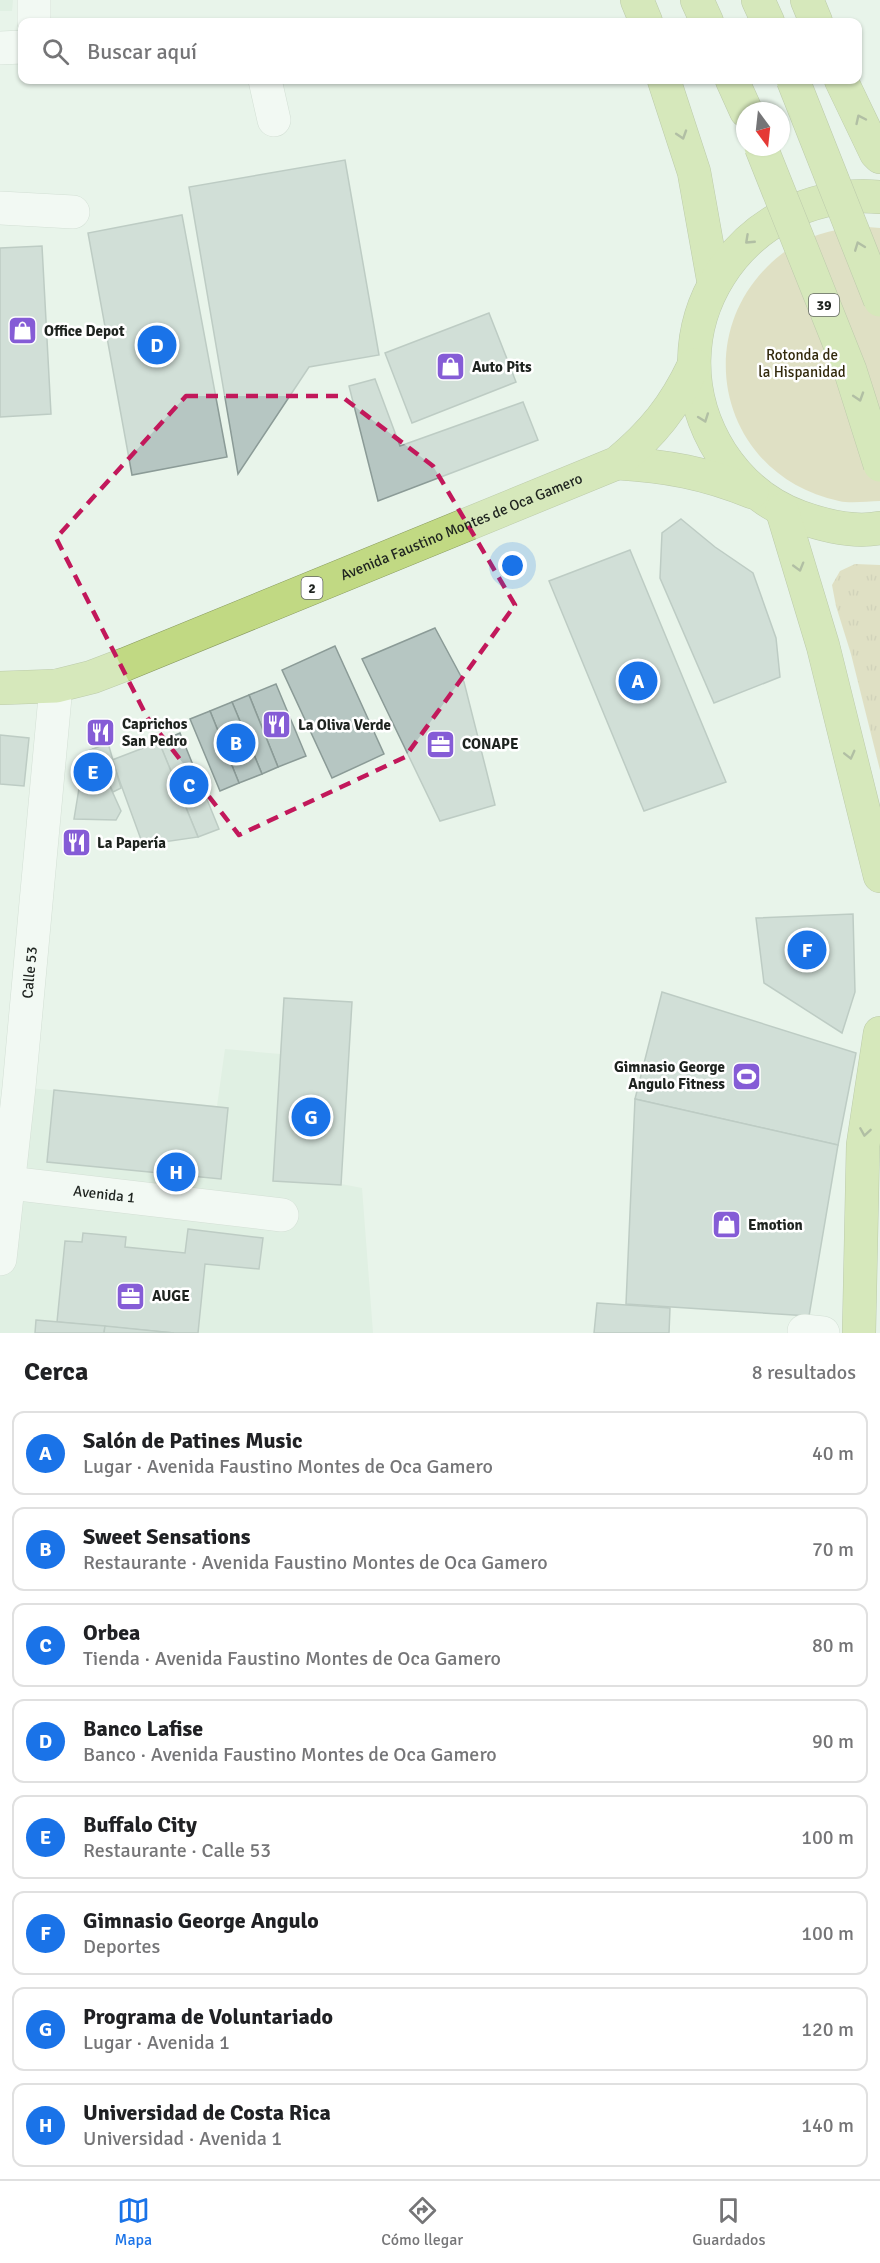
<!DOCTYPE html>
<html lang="es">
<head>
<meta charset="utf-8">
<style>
	:root { --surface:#fff; --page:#f6f6f6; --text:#202124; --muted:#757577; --line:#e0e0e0; --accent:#1a73e8 }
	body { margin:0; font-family:Signika,sans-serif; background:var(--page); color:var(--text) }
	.compass { position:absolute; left:736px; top:102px; width:54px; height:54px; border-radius:50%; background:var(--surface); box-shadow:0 2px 4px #0004; rotate:165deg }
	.you { position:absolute; left:513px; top:566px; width:21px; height:21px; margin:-15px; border:4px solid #fff; border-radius:50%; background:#1a73e8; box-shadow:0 0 0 9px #1a73e833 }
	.badge { display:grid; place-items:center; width:39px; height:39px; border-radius:50%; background:var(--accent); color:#fff; font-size:20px; font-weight:700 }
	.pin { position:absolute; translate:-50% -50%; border:3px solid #fff; box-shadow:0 2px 6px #0006 }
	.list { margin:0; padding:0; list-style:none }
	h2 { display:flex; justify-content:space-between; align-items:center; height:78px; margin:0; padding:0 24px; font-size:26px }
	h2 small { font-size:20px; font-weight:400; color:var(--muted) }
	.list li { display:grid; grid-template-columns:39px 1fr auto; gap:18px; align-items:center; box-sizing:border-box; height:84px; margin:0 12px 12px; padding:0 12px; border:2px solid var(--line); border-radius:12px }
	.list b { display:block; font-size:22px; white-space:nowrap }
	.list p { margin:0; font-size:20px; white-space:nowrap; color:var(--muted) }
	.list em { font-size:20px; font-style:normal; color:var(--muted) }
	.icon { flex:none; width:33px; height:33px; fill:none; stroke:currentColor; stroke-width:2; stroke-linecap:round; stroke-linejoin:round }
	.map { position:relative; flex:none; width:880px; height:1333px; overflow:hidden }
	.search { position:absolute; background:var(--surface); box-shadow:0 2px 4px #0004; left:18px; right:18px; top:18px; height:66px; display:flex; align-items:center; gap:15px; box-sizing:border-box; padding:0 21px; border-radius:12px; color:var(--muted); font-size:22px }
	.sheet { height:846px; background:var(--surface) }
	nav { display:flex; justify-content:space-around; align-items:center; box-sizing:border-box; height:84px; border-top:2px solid var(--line); background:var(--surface); font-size:16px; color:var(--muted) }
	nav a { display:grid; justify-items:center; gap:3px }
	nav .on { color:var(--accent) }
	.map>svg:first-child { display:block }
	.built { fill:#d8eadb }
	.grass { fill:url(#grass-tufts) }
	.garden { fill:#d6c797 }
	.building { fill:#b6c6c2; stroke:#8b9b97; stroke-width:1.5 }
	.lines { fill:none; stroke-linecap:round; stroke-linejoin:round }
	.minor-casing { stroke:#bbc7bd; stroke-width:34 }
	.highway-casing { stroke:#889960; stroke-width:34 }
	.minor { stroke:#fff; stroke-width:33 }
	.highway { stroke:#c1d983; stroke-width:33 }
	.highway-bridge-casing { stroke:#889960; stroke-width:34; stroke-linecap:butt }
	.highway-bridge { stroke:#c1d983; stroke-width:33 }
	.oneway { stroke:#707e51 }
	.marked { fill:none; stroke:#c2185b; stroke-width:4.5; stroke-dasharray:12 8; stroke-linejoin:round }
	.labels { text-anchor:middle; stroke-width:5; stroke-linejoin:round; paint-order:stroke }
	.shield { fill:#fff; stroke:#626562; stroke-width:1.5 }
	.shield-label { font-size:14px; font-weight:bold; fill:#1e231f }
	.poi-label { font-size:15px; font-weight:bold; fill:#1e231f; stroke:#fff; text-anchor:start }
	.park-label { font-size:15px; fill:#332a0d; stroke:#fff }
	.street-label { font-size:15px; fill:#1e231f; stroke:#fff }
</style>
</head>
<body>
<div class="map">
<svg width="880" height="1333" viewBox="0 0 880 1333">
	<defs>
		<pattern id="grass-tufts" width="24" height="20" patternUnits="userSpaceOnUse" patternTransform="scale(1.5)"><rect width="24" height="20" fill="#d6c797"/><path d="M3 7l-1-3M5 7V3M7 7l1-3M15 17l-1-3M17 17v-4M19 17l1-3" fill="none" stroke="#b7ab82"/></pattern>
	</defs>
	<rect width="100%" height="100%" fill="#e8f4ea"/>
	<!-- built -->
	<g class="built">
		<polygon points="0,0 13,0 12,11 0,11"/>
		<polygon points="284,998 352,1002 341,1184 362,1188 373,1333 0,1333 0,1259 19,1087 217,1106 225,1049 280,1054"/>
	</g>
	<!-- grass -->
	<polygon class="grass" points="855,564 880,565 880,770 851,654 836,606 832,585 840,571"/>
	<!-- garden -->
	<path class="garden" d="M 855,226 L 880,228 L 880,501 C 867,501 852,504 839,501 C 716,475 685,323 787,250 C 807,235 832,231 855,226 Z"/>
	<!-- building -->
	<g class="building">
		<polygon points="345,160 379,355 309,367 238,474 189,187"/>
		<polygon points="182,215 227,457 132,475 88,233"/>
		<polygon points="42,246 51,414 0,417 0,248"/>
		<polygon points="489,313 516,382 412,423 385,353"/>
		<polygon points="375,379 400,446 523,402 538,440 378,501 349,386"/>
		<polygon points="681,519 715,547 753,573 776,638 780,677 714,703 660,578 662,533"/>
		<polygon points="630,550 726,782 644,811 549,581"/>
		<polygon points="435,628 464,682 495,805 440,821 362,659"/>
		<polygon points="335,646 384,754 332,778 282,670"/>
		<polygon points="276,684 306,756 278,767 249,695"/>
		<polygon points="249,695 278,767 262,774 232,702"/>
		<polygon points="232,702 262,774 239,783 210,711"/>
		<polygon points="210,711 239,783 220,791 190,719"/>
		<polygon points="180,733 219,829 198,837 159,742"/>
		<polygon points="0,735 29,738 24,786 0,784"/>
		<polygon points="159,742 198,837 143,845 112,760"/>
		<polygon points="108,743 121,788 113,792 93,749"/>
		<polygon points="93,749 121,811 116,820 74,819 85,752"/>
		<polygon points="853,914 855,992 842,1033 764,983 756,918"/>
		<polygon points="662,992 856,1053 838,1145 635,1099"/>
		<polygon points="284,998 352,1002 341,1185 273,1181"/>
		<polygon points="54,1090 228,1108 221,1179 47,1162"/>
		<polygon points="635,1099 838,1145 809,1316 626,1304"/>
		<polygon points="188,1229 263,1238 259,1269 205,1264 198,1333 174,1333 57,1322 65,1241 82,1242 83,1233 126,1237 125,1247 185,1253"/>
		<polygon points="597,1303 670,1308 669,1333 594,1333"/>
		<polygon points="36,1320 105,1326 104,1333 35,1333"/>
		<polygon points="105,1326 174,1333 104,1333"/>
	</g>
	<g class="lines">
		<defs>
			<g id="minor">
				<polyline points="34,22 34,0"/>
				<polyline points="0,48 22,47"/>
				<polyline points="265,80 274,120"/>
				<polyline points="0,208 73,212"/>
				<path id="s1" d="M 0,1182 L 282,1215"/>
				<path id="s2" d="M 0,1259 L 19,1087 L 56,686"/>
				<polyline points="804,1331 823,1333"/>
			</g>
			<g id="highway">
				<polyline points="637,0 646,22"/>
				<polyline points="697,0 707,22"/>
				<polyline points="758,0 768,22"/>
				<polyline points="807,0 816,22"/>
				<polyline points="664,80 694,172 714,284"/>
				<polyline points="732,80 746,111"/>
				<polyline points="841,80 876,153 880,157"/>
				<path d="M 880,197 C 741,185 645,332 721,453 C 740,482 767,505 800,517 C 825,526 854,533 880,528"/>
				<path d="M 617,463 C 666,466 706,473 752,492"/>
				<polyline points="782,510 823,646 880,876"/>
				<path id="s3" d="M 0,688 L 56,686 L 92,677 L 126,664 L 617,463 C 653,433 674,407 694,365"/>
				<polyline points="859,1333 863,1145 880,1033"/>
			</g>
		</defs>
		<!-- minor casing -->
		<use href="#minor" class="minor-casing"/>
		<!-- highway casing -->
		<use href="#highway" class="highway-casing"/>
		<!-- minor -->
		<use href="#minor" class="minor"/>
		<!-- highway -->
		<use href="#highway" class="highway"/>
		<defs>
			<g id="highway-bridge">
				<polyline points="793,80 880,300"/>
				<polyline points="761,147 850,370 880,465"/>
			</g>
		</defs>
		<!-- highway-bridge casing -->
		<use href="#highway-bridge" class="highway-bridge-casing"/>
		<!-- highway-bridge -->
		<use href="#highway-bridge" class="highway-bridge"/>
	</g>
	<!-- one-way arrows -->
	<defs><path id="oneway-chevron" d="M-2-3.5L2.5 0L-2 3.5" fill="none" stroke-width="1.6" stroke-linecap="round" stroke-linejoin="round" transform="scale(1.5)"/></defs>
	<g class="oneway">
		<use href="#oneway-chevron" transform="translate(860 119) rotate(-115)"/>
		<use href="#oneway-chevron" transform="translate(682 135) rotate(72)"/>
		<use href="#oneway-chevron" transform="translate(749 240) rotate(137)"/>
		<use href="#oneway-chevron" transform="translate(859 246) rotate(-111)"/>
		<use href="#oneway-chevron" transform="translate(859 397) rotate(72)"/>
		<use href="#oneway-chevron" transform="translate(704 418) rotate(70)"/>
		<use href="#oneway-chevron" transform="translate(799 567) rotate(74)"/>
		<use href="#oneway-chevron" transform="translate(850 755) rotate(76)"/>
		<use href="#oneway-chevron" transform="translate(865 1132) rotate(99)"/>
	</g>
	<!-- marked area -->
	<path d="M0 0H880V1333H0ZM 186,396 L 341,396 L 433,466 L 515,605 L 405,757 L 239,835 L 147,717 L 56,538 Z" fill="#e8f4ea" fill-opacity=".55" fill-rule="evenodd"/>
	<path class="marked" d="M 186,396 L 341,396 L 433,466 L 515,605 L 405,757 L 239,835 L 147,717 L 56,538 Z"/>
	<!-- icons -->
	<defs>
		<symbol id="shop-square" viewBox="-11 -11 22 22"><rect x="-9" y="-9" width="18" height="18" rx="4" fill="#855cd6" stroke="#fff"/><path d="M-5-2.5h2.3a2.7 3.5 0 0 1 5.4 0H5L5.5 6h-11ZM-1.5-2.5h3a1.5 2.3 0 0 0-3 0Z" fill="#fff"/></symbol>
		<symbol id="restaurant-square" viewBox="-11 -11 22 22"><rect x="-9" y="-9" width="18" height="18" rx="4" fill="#855cd6" stroke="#fff"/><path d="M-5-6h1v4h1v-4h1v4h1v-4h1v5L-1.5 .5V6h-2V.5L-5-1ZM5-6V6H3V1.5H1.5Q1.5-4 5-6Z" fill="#fff"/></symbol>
		<symbol id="office-square" viewBox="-11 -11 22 22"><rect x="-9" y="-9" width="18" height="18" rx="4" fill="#855cd6" stroke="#fff"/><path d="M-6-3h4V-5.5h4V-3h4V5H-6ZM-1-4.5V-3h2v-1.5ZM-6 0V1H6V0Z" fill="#fff"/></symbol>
		<symbol id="stadium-square" viewBox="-11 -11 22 22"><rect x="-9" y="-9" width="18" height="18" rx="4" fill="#855cd6" stroke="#fff"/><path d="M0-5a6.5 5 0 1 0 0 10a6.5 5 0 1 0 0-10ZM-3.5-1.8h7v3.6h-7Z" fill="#fff"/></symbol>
	</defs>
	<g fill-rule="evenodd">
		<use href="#shop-square" x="6" y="314" width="33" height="33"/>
		<use href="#shop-square" x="434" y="350" width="33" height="33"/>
		<use href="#restaurant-square" x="260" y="708" width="33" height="33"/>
		<use href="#restaurant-square" x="84" y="716" width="33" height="33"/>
		<use href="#office-square" x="424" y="728" width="33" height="33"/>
		<use href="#restaurant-square" x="60" y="826" width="33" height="33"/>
		<use href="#stadium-square" x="730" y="1060" width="33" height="33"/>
		<use href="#shop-square" x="710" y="1208" width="33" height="33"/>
		<use href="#office-square" x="114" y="1280" width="33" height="33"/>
	</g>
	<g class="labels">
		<!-- shield labels -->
		<g class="shield">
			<rect x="809" y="294" width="30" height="22" rx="4.5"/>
			<rect x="301.5" y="577" width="21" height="22" rx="4.5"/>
		</g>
		<g class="shield-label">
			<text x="824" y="310">39</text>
			<text x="312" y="593">2</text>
		</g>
		<!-- poi labels -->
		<g class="poi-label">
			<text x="44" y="336">Office Depot</text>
			<text x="472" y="372">Auto Pits</text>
			<text x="122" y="729">Caprichos<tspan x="122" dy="17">San Pedro</tspan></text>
			<text x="298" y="730">La Oliva Verde</text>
			<text x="462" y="749">CONAPE</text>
			<text x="97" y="848">La Papería</text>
			<text x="725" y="1072" text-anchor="end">Gimnasio George<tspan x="725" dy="17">Angulo Fitness</tspan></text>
			<text x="748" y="1230">Emotion</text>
			<text x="152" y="1301">AUGE</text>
		</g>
		<!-- park labels -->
		<g class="park-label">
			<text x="802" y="360">Rotonda de<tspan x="802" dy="17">la Hispanidad</tspan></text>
		</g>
		<!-- street labels -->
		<g class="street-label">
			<text dy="5" stroke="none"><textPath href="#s3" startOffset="492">Avenida Faustino Montes de Oca Gamero</textPath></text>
			<text dy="5" stroke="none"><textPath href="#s2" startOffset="288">Calle 53</textPath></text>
			<text dy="5" stroke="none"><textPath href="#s1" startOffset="105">Avenida 1</textPath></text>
		</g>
	</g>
</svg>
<svg class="compass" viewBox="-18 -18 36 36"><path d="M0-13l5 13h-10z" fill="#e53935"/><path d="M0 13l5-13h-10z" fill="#757577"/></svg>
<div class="you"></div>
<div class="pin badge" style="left:638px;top:681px">A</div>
<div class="pin badge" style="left:236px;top:743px">B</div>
<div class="pin badge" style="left:189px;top:785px">C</div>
<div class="pin badge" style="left:157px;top:345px">D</div>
<div class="pin badge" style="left:93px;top:772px">E</div>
<div class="pin badge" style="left:807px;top:950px">F</div>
<div class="pin badge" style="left:311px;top:1117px">G</div>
<div class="pin badge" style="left:176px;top:1172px">H</div>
<div class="search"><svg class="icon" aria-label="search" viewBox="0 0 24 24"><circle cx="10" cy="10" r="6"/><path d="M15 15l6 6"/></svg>Buscar aquí</div>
</div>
<section class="sheet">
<h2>Cerca<small>8 resultados</small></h2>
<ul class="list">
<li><span class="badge">A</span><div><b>Salón de Patines Music</b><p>Lugar · Avenida Faustino Montes de Oca Gamero</p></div><em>40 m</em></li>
<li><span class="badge">B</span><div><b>Sweet Sensations</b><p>Restaurante · Avenida Faustino Montes de Oca Gamero</p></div><em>70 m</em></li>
<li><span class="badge">C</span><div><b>Orbea</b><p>Tienda · Avenida Faustino Montes de Oca Gamero</p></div><em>80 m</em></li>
<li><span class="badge">D</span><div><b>Banco Lafise</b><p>Banco · Avenida Faustino Montes de Oca Gamero</p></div><em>90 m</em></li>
<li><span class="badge">E</span><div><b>Buffalo City</b><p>Restaurante · Calle 53</p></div><em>100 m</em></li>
<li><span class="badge">F</span><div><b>Gimnasio George Angulo</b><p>Deportes</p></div><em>100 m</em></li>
<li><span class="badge">G</span><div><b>Programa de Voluntariado</b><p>Lugar · Avenida 1</p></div><em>120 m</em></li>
<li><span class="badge">H</span><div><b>Universidad de Costa Rica</b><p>Universidad · Avenida 1</p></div><em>140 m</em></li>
</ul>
</section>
<nav>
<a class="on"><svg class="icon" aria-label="map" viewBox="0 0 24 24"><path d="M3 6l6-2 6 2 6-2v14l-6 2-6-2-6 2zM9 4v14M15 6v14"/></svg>Mapa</a>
<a><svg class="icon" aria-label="directions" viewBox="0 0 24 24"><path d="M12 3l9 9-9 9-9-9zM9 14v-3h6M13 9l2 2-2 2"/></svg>Cómo llegar</a>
<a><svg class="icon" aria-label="saved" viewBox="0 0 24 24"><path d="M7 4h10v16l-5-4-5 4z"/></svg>Guardados</a>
</nav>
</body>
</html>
